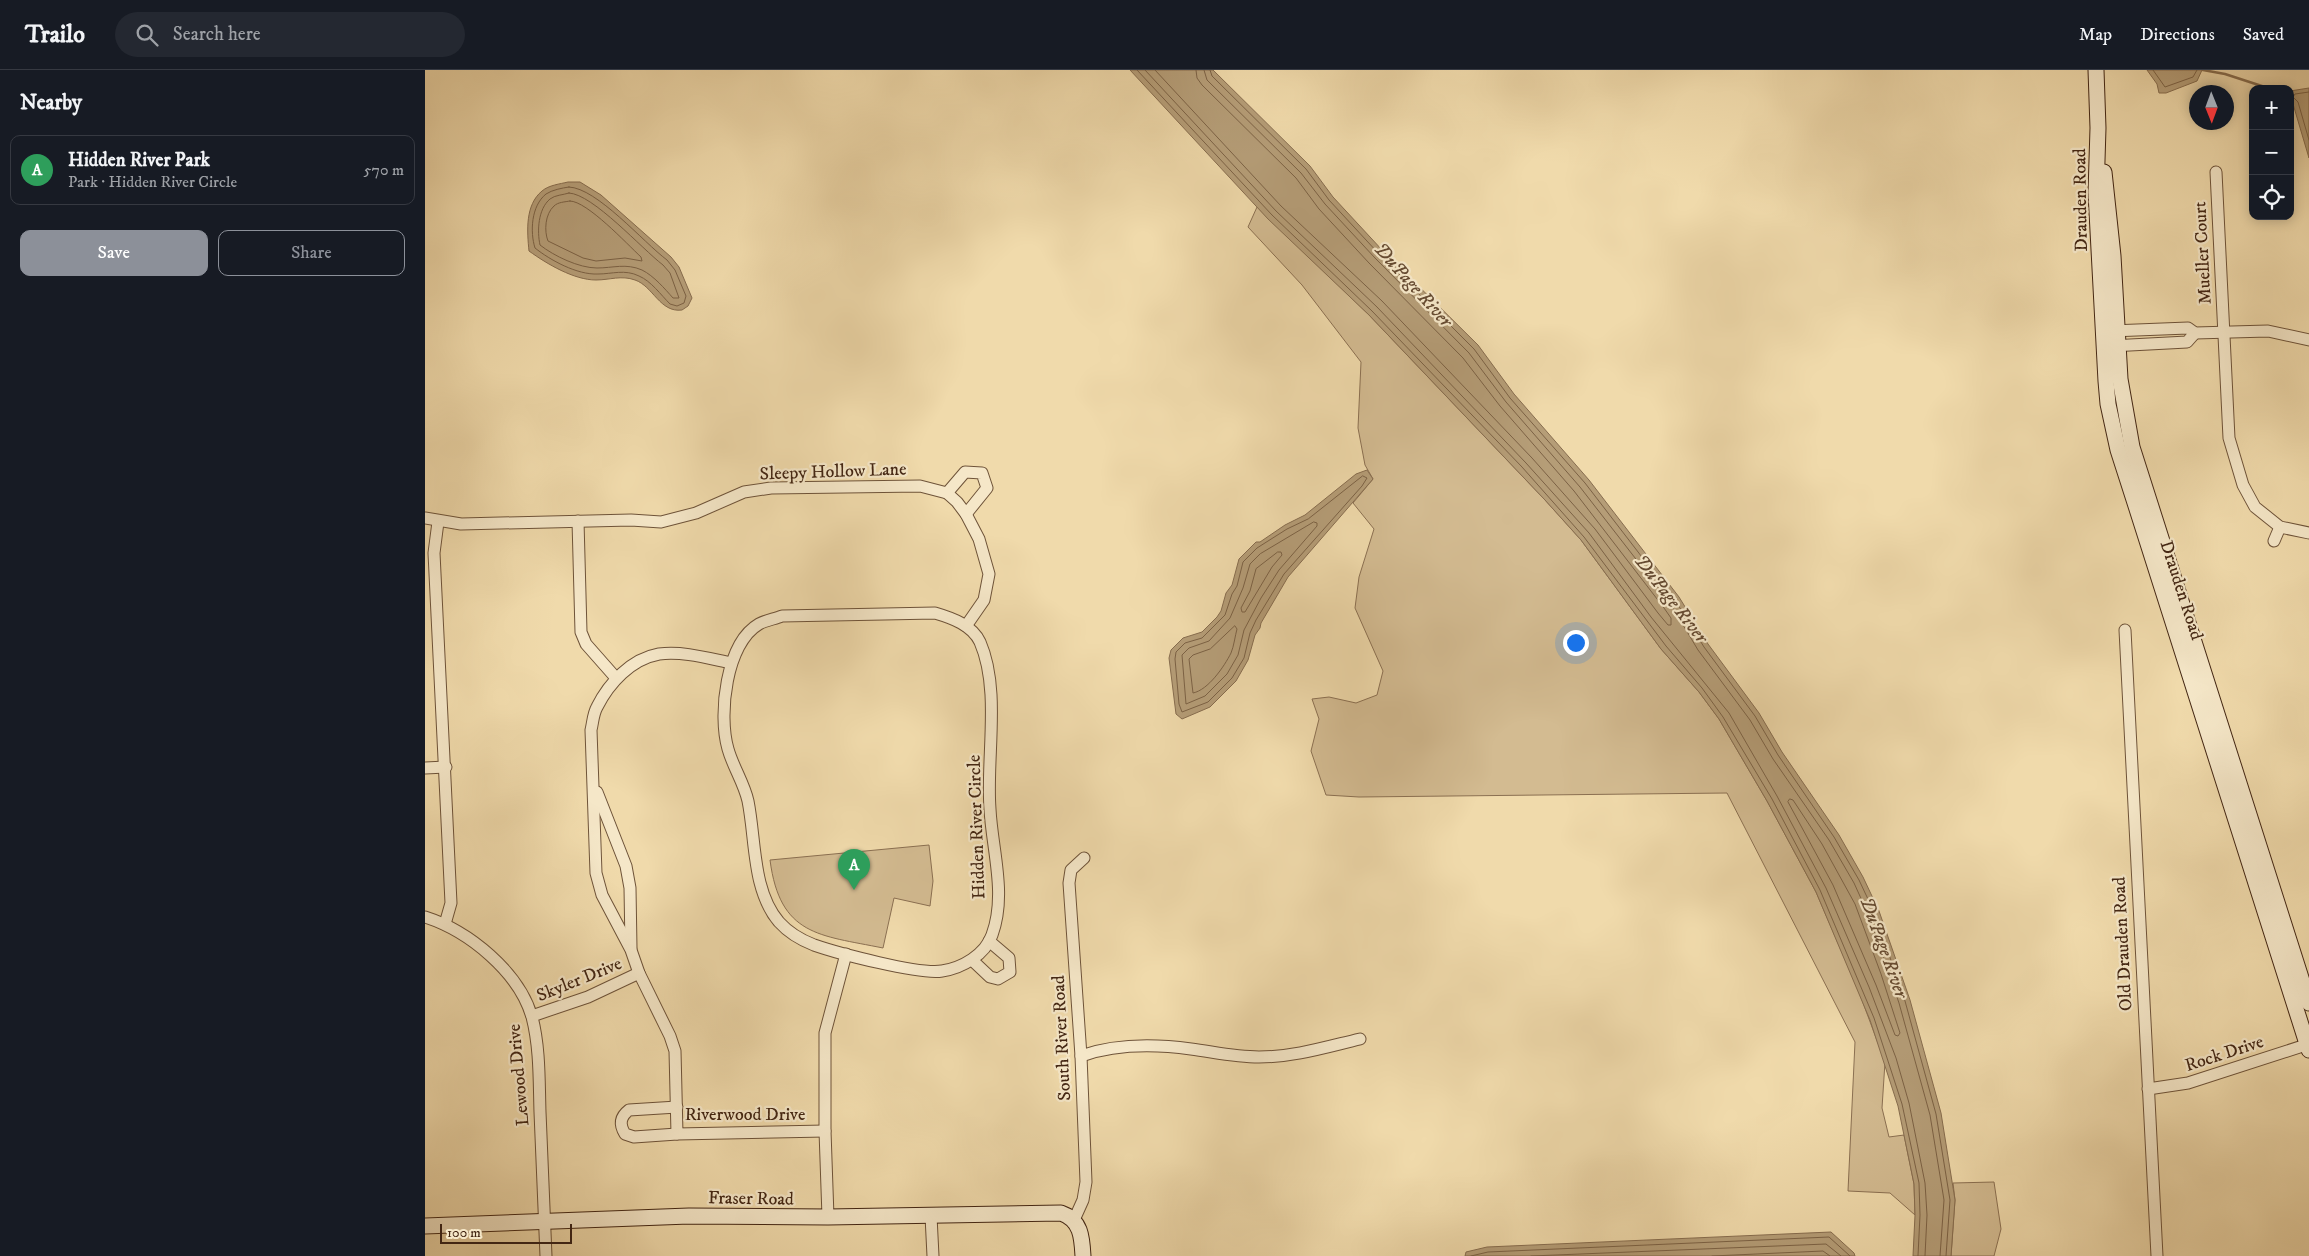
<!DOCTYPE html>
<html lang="en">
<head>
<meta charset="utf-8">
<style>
	:root { --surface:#171b24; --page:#242831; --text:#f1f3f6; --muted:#9ea1a6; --line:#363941; --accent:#8c9099 }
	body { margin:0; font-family:"IM FELL DW Pica",serif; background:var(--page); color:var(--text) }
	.controls { position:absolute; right:15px; top:15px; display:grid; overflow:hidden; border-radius:10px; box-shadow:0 2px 12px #0003 }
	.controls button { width:45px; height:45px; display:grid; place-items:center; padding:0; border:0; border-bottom:1px solid var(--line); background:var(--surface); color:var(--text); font:25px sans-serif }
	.compass { position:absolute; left:1764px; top:15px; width:45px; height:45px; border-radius:50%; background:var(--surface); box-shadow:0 2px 12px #0003; rotate:179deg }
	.scale { position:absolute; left:15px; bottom:12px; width:132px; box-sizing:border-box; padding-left:5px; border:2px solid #432613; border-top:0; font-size:14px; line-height:18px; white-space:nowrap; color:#432613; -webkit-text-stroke:4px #f5e7c8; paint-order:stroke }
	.you { position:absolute; left:1150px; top:572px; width:18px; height:18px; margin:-12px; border:4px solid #fff; border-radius:50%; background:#1a73e8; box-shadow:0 0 0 8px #1a73e833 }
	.badge { display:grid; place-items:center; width:32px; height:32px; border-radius:50%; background:var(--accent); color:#fff; font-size:16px; font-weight:700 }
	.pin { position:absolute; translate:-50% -41px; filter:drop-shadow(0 1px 2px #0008) }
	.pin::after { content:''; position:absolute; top:26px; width:18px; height:15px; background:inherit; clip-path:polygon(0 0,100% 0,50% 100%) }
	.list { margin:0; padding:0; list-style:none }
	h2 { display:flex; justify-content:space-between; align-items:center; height:65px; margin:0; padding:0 20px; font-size:21px }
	h2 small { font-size:16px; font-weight:400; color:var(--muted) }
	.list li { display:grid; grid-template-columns:32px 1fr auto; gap:15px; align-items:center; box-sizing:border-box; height:70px; margin:0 10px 10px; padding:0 10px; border:1px solid var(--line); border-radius:10px }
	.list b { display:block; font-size:19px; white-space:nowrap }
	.list p { margin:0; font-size:16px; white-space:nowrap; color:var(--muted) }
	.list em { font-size:16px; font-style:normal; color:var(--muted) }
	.actions { display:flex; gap:10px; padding:15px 20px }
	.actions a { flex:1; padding:11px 0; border:1px solid var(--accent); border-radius:10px; text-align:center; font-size:18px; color:var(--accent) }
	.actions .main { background:var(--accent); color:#fff }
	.icon { flex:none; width:28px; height:28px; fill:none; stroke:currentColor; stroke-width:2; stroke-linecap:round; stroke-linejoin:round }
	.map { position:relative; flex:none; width:1884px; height:1186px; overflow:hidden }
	header { display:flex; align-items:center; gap:30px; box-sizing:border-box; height:70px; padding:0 25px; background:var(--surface); border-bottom:1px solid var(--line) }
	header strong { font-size:24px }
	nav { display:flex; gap:28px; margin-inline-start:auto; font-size:18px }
	.search { width:350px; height:45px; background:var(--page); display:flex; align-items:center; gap:12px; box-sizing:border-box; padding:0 18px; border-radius:28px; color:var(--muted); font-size:19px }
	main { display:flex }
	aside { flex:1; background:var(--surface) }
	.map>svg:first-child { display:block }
	.green { fill:#d3bb91; stroke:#8b7052 }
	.water { fill:#b59d77; stroke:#876d4f }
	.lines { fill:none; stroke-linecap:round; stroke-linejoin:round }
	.shore { stroke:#7c6245; stroke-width:1 }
	.stream { stroke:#876d4f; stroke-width:2.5 }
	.street-casing { stroke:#6e5339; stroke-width:13 }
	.secondary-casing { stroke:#432613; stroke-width:17 }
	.street { stroke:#f5e7c8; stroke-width:11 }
	.secondary { stroke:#f5e7c8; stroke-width:15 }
	.labels { text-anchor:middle; stroke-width:4.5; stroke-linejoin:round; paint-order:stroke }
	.street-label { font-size:18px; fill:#432613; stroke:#f5e7c8 }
	.water-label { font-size:19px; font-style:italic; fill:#654a31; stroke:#f5e7c8 }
</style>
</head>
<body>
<header>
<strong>Trailo</strong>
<div class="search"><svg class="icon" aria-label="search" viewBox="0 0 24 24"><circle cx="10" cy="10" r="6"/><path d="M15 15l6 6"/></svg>Search here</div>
<nav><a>Map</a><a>Directions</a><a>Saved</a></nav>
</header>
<main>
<aside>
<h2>Nearby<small></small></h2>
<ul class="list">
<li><span class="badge" style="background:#2e9e5b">A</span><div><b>Hidden River Park</b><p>Park · Hidden River Circle</p></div><em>570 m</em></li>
</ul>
<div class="actions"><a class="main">Save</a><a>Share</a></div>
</aside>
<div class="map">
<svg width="1884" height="1186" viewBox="0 0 1884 1186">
	<rect width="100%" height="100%" fill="#f0daab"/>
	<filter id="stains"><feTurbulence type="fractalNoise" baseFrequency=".004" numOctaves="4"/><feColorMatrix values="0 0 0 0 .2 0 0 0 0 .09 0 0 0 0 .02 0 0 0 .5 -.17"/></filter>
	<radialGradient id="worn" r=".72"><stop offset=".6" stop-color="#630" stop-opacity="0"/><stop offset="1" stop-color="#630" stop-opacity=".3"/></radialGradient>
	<!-- green -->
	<g class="green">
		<polygon points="832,137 944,245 1120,430 1156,470 1236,579 1274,622 1294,649 1342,731 1391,822 1434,922 1460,992 1457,1038 1464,1067 1479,1065 1489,1114 1490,1145 1465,1123 1423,1121 1430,972 1302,723 934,727 901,725 886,681 894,649 887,629 904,627 931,633 952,625 958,601 930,538 934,507 949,459 928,433 948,409 940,395 933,358 936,292 877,215 823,157"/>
		<path d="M 504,775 L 508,811 L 505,836 L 469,828 L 458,878 C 394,865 355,866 345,790 Z"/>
		<polygon points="1569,1112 1576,1159 1569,1186 1526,1186 1530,1130 1528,1113"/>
	</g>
	<!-- water -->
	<g class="water">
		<polygon points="705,0 788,0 885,96 908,127 958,181 1053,275 1089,324 1164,410 1254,527 1283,574 1334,643 1357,682 1414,765 1438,807 1454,841 1485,930 1516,1043 1530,1130 1526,1186 1488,1186 1490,1145 1489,1114 1473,1036 1445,950 1391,822 1342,731 1294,649 1274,622 1236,579 1156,470 1120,430 944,245 843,149"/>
		<polygon points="1722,0 1777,0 1772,11 1741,23 1734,23 1732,14"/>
		<polygon points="1884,18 1884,88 1868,34 1865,31 1865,21"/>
		<path d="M 143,112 L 155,112 L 176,125 L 246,187 L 254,197 L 267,228 L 263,236 L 257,240 C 235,243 228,216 210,210 C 196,205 185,210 171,210 C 149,210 122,194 104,181 C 102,161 100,135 117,121 C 124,115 135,114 143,112 Z"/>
		<polygon points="942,400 948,409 863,507 836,553 835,558 830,565 823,590 811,611 785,637 757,649 751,644 744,588 746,580 758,568 777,562 792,547 796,541 801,523 807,515 814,489 831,472 835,472 860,455 880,445 931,404"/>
		<polygon points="1406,1162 1429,1183 1430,1186 1040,1186 1041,1182 1062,1177"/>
	</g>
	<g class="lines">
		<!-- shore -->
		<g class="shore">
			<polyline points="712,0 847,145 947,241 1097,397 1159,467 1241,576 1277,618 1298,647 1347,729 1395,820 1449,948 1477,1034 1494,1113 1495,1145 1493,1186"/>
			<polyline points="720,0 851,141 952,237 1101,393 1164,463 1226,547 1304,643 1352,726 1401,818 1444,917 1471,988 1484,1033 1500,1113 1502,1145 1500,1186"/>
			<polyline points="730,0 856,136 957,231 1107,388 1170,459 1233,543 1243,555 1246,555 1246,548 1239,538 1149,421 1075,336 1038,288 944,193 894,139 871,108 777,15 772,8 771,0"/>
			<polyline points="779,0 782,10 876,103 900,134 950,188 1044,283 1081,332 1155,417 1245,533 1273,580 1325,650 1348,689 1404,770 1429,813 1444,846 1474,933 1505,1045 1519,1130 1515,1186"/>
			<polyline points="785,0 787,6 881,99 904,130 954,184 1049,279 1085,328 1160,413 1250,530 1279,577 1330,646 1353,685 1409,767 1434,810 1450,844 1480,931 1511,1044 1525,1130 1521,1186"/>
			<polyline points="1728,0 1740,17 1768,7 1772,0"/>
			<polyline points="1884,22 1870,24 1868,27 1873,32 1884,70"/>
			<path d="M 144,117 C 172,118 218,172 242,190 L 250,200 L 261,226 L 259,233 L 252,236 L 245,234 C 236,225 226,211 214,206 C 200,199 187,204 173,204 C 152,205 125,190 110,178 C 105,162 106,136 121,124 C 127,120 137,118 144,117 Z"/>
			<path d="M 144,123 C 168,124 217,179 238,195 L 245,203 L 254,228 L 248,228 C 240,219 229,206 217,200 C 201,193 188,198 172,198 C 154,198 129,186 115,175 C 112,161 113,139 125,129 C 130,125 138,125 144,123 Z"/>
			<path d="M 145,131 C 162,131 202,174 216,187 L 217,191 L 200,188 L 171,191 L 158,188 L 123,171 C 119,161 120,144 129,136 C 133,132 140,132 145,131 Z"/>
			<polygon points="938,406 942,408 937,416 859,504 831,550 825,563 819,588 807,608 783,632 757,642 754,634 750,589 751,582 760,573 777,568 800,545 807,524 812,516 818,492 832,478 862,459 883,449"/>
			<polygon points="889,452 892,453 892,456 854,500 836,528 819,560 813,585 802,604 780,626 761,634 757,585 764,578 784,571 805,548 818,518 825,494 835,484"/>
			<polygon points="853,482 856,482 857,485 847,497 820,542 817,542 816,538 825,521 831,499"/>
			<path d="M 810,556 L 812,559 C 810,566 809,576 806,583 C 799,597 783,620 768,623 L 764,589 L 768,585 L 785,579 Z"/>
			<polygon points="1365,729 1368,730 1397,774 1430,834 1456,904 1475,963 1473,966 1470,965 1451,915 1408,815 1363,732"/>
			<polyline points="1046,1186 1063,1182 1404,1167 1425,1186"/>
			<polyline points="1106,1186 1401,1174 1416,1186"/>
			<polyline points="1287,1186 1398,1181 1405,1186"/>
		</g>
		<!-- stream -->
		<polyline class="stream" points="1778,0 1800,4 1846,19"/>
		<defs>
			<g id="street">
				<polyline points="1791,102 1804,368 1818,415 1830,437 1855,457 1884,463"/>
				<polyline points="1686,261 1763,258 1770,263 1843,261 1884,270"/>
				<polyline points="1686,276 1762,272 1770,263"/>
				<polyline points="522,423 540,402 557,403 562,418 541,444"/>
				<polyline points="0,448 36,454 206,450 236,452 271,443 319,422 346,418 495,416 522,423 532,432 541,444 554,469 564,504 559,530 541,556"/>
				<polyline points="153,451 156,562 161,574 191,608"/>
				<polyline points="13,452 9,483 26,833 20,854"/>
				<polyline points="1849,471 1855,457"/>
				<path d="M 510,543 C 527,548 547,555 555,572 C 576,620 561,688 565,739 C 567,780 582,824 567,865 C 560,885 537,898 517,901 C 495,905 412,883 389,875 C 376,870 363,862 354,852 C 327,820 331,771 323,731 C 319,713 308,697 303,679 C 293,645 301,573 334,554 C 341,550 350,549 357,546 Z"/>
				<polyline points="1700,560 1732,1186"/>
				<path d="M 306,593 C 282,588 258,581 234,584 C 206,589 184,613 172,637 C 168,644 168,652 166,660 L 171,803 L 177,825 L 206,880 L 214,903 L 245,966 L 250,981 L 252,1064 L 400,1061"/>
				<polyline points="0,698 21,697"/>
				<polyline points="172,722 201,796 205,818 206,878"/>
				<path d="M 0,847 C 44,861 94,902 107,947 C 115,978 114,1011 115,1042 C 117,1090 119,1138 121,1186"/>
				<polyline points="547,890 565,907 573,909 585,902 584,888 564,871"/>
				<polyline points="107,946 163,927 214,903"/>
				<path d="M 656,986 C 690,974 729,974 766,979 C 789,982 810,987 834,987 C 869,987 901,977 935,969"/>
				<polyline points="1723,1019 1763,1013 1884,974"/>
				<path d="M 252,1037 L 204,1040 C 195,1047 194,1054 200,1064 L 209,1067 L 252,1064"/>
				<polyline points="506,1146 508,1186"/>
				<polyline points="403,1147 400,1061 400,963 421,884"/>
				<polyline points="649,1150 658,1130 661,1112 656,986 644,813 646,800 659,788"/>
			</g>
			<g id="secondary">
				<polyline points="1671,0 1673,58 1671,123 1681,311 1683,334 1693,380 1711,436 1884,980"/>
				<polyline points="1679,102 1688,186 1695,309 1707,377 1884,933"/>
				<path d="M 0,1156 L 264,1146 L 403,1147 L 636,1143 C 656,1150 657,1167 658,1186"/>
			</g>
		</defs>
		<!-- street casing -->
		<use href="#street" class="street-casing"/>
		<!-- secondary casing -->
		<use href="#secondary" class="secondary-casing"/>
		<!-- street -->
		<use href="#street" class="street"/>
		<!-- secondary -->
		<use href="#secondary" class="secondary"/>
	</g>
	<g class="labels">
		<!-- street labels -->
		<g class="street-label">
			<text transform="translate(1655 130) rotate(-91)" y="6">Drauden Road</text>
			<text transform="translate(1777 183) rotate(-93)" y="6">Mueller Court</text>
			<text transform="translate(408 401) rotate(-2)" y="6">Sleepy Hollow Lane</text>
			<text transform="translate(1757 520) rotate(72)" y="6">Drauden Road</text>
			<text transform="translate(551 757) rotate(-92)" y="6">Hidden River Circle</text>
			<text transform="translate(1697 874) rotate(-93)" y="6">Old Drauden Road</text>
			<text transform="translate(154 909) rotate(-22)" y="6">Skyler Drive</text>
			<text transform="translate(636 968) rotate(-93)" y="6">South River Road</text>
			<text transform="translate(1799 983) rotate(-18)" y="6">Rock Drive</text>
			<text transform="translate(93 1005) rotate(-95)" y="6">Lewood Drive</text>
			<text x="320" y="1050">Riverwood Drive</text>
			<text transform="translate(326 1128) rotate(1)" y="6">Fraser Road</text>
		</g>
		<!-- water labels -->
		<g class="water-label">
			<text transform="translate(989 214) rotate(48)" y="7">DuPage River</text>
			<text transform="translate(1247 528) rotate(52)" y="7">DuPage River</text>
			<text transform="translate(1460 877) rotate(70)" y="7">DuPage River</text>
		</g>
	</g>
	<rect width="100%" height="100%" filter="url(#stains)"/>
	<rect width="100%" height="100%" fill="url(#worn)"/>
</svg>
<div class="controls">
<button>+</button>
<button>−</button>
<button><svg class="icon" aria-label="locate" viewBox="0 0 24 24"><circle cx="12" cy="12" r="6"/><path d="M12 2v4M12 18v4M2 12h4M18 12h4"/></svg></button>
</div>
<svg class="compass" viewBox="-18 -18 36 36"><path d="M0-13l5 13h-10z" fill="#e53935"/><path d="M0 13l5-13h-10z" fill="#9ea1a6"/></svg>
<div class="scale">100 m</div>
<div class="you"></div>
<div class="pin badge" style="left:429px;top:820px;background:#2e9e5b">A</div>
</div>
</main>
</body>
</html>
